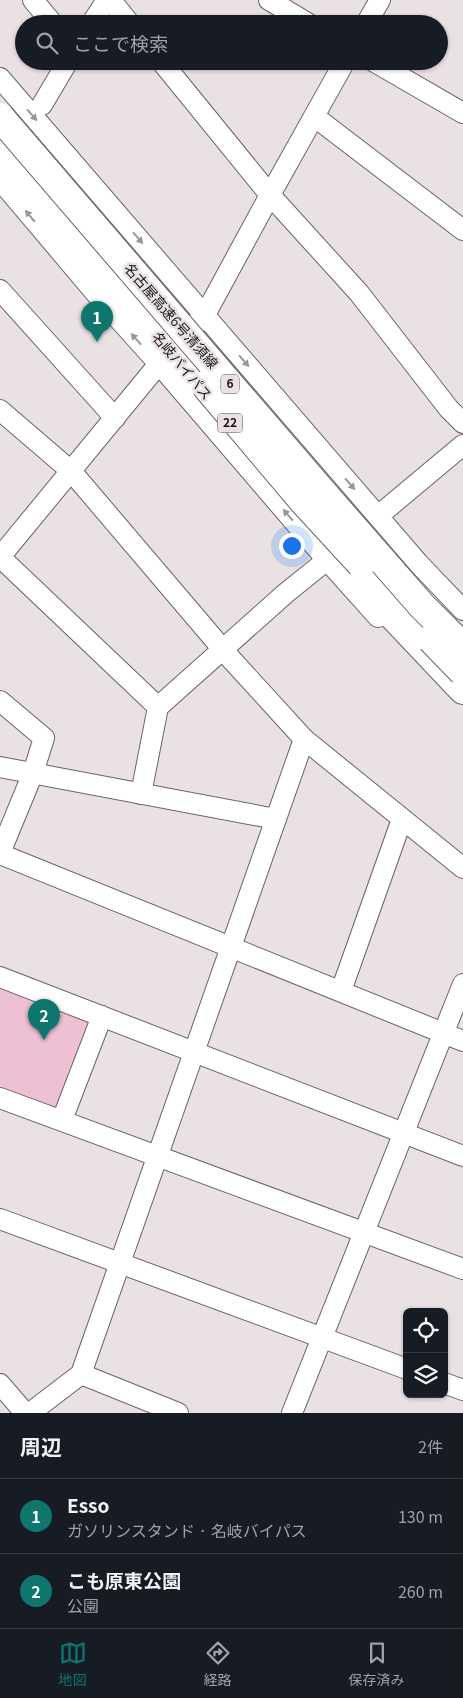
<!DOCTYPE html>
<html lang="ja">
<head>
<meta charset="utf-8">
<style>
	:root { --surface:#171b24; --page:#242831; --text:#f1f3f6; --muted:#9ea1a6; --line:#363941; --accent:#0f766e }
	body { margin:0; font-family:Georgia,"Noto Sans JP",serif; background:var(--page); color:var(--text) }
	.controls { position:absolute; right:15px; bottom:15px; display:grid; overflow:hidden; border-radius:8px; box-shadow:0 1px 4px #0004 }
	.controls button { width:45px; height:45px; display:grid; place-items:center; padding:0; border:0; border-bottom:1px solid var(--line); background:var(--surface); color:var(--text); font:25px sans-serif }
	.you { position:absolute; left:291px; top:545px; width:18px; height:18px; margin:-12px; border:4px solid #fff; border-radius:50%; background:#1a73e8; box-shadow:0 0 0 8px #1a73e833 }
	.badge { display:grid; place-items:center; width:32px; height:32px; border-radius:50%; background:var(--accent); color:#fff; font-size:16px; font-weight:700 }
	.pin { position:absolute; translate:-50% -41px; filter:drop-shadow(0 1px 2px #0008) }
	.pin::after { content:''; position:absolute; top:26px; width:18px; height:15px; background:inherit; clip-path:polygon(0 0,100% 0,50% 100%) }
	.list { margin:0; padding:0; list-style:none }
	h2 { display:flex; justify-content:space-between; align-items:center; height:65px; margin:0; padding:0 20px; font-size:21px }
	h2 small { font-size:16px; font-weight:400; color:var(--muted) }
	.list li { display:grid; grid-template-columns:32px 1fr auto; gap:15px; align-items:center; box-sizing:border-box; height:75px; padding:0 20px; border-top:1px solid var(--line) }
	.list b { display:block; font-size:19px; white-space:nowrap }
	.list p { margin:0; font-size:16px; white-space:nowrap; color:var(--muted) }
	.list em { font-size:16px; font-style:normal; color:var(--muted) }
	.icon { flex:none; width:28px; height:28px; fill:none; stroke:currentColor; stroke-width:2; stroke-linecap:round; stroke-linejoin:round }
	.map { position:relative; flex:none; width:463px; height:1413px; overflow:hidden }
	.search { position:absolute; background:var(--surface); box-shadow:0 1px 4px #0004; left:15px; right:15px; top:15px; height:55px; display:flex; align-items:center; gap:12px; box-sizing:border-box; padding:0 18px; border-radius:28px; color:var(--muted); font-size:19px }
	.sheet { height:215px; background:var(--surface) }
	nav { display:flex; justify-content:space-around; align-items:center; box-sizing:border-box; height:70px; border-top:1px solid var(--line); background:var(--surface); font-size:14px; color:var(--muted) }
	nav a { display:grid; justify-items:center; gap:2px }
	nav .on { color:var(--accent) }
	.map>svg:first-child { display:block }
	.green { fill:#edc0d4 }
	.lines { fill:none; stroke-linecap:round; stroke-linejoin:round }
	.minor-casing { stroke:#6a6266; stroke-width:22 }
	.highway-casing { stroke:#6a6266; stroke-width:30 }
	.minor { stroke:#fff; stroke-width:20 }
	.highway { stroke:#fff; stroke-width:28 }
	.highway-bridge-casing { stroke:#6a6266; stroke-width:30; stroke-linecap:butt }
	.highway-bridge { stroke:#fff; stroke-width:28 }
	.oneway { fill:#989697 }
	.labels { text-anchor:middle; stroke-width:5; stroke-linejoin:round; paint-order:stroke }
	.shield { fill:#eae1e5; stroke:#585355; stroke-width:1 }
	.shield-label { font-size:12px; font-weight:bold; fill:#191617 }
	.street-label { font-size:14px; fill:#191617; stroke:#eae1e5 }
</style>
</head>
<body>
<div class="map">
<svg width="463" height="1413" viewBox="0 0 463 1413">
	<rect width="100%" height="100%" fill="#eae1e5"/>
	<!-- green -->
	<polygon class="green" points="0,985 92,1020 55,1113 0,1092"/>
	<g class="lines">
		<defs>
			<g id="minor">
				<polyline points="33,0 53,24"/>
				<polyline points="111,0 130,24"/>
				<polyline points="269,0 309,24"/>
				<polyline points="91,24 107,0"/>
				<polyline points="366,24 380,0"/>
				<polyline points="161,61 270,195 359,293 449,409 463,423"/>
				<polyline points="373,61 463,113"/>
				<polyline points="0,78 419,564 463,610"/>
				<polyline points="42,105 68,61"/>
				<polyline points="315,117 463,230"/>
				<polyline points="0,180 98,296 159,364 327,560 378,617"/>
				<polyline points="0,290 115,418"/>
				<polyline points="196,324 206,313 270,195 345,61"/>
				<polyline points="0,410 71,471 231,659 304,739 463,868"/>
				<polyline points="378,516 463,445"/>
				<polyline points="0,557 167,354"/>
				<polyline points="0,557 158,707"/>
				<polyline points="0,701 44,738 33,773 0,853"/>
				<polyline points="0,767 276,819"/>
				<polyline points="141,794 158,707 286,593 327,560"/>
				<polyline points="0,854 463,1041"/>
				<polyline points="0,977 463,1156"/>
				<polyline points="341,991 402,819"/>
				<polyline points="0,1098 463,1269"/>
				<polyline points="62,1120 102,1016"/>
				<polyline points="0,1219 407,1369"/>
				<polyline points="81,1374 178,1413"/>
				<polyline points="444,1383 463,1390"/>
				<polyline points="0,1384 25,1413"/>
				<polyline points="30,1413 81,1374 304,739"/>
				<polyline points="292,1413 463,984"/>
			</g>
			<g id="highway">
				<polyline points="0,154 106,274 217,408"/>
				<polyline points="335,548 392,615 463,690"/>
			</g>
		</defs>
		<!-- minor casing -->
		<use href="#minor" class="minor-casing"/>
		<!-- highway casing -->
		<use href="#highway" class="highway-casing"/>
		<!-- minor -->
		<use href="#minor" class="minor"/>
		<!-- highway -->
		<use href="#highway" class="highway"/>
		<defs>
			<g id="highway-bridge">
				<polyline points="0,117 318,487 422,606 463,647"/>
				<polyline points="205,385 303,501 361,564"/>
				<polyline points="431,639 463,672"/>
			</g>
		</defs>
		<!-- highway-bridge casing -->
		<use href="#highway-bridge" class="highway-bridge-casing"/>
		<!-- highway-bridge -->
		<use href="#highway-bridge" class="highway-bridge"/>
	</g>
	<!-- one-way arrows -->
	<defs><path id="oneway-solid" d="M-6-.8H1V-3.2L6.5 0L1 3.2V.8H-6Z" transform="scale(1.25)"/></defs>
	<g class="oneway">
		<use href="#oneway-solid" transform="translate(32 115) rotate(49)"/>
		<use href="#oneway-solid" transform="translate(30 216) rotate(-130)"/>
		<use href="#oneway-solid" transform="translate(138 238) rotate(49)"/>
		<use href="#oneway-solid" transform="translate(136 339) rotate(-132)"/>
		<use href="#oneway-solid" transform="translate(244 361) rotate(49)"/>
		<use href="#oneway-solid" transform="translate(350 484) rotate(49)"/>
		<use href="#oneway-solid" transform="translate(288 515) rotate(-131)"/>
	</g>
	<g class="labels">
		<!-- shield labels -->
		<g class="shield">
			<rect x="221" y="374.5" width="18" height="19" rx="4"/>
			<rect x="217.5" y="413.5" width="25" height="19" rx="4"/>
		</g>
		<g class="shield-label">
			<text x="230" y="388">6</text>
			<text x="230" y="427">22</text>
		</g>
		<!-- street labels -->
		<g class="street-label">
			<text transform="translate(171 316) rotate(49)" y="5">名古屋高速6号清須線</text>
			<text transform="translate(182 366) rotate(50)" y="5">名岐バイパス</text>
		</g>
	</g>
</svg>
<div class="controls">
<button><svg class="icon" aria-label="locate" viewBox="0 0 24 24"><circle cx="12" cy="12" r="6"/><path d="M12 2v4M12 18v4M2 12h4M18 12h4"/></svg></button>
<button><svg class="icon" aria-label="layers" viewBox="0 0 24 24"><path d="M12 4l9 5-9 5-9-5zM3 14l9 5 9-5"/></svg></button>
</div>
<div class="you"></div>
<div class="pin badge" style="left:97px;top:342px">1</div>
<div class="pin badge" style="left:44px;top:1040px">2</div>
<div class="search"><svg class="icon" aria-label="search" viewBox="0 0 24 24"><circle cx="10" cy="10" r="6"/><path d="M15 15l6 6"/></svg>ここで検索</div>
</div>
<section class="sheet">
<h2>周辺<small>2件</small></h2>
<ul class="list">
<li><span class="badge">1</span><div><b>Esso</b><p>ガソリンスタンド · 名岐バイパス</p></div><em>130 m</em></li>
<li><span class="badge">2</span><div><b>こも原東公園</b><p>公園</p></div><em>260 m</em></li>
</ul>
</section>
<nav>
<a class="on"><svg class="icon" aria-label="map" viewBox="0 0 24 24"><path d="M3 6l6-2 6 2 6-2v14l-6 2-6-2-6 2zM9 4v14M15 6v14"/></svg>地図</a>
<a><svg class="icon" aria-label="directions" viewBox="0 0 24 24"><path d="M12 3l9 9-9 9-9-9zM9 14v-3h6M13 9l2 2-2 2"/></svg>経路</a>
<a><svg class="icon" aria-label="saved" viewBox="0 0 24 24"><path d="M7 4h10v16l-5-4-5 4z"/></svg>保存済み</a>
</nav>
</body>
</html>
